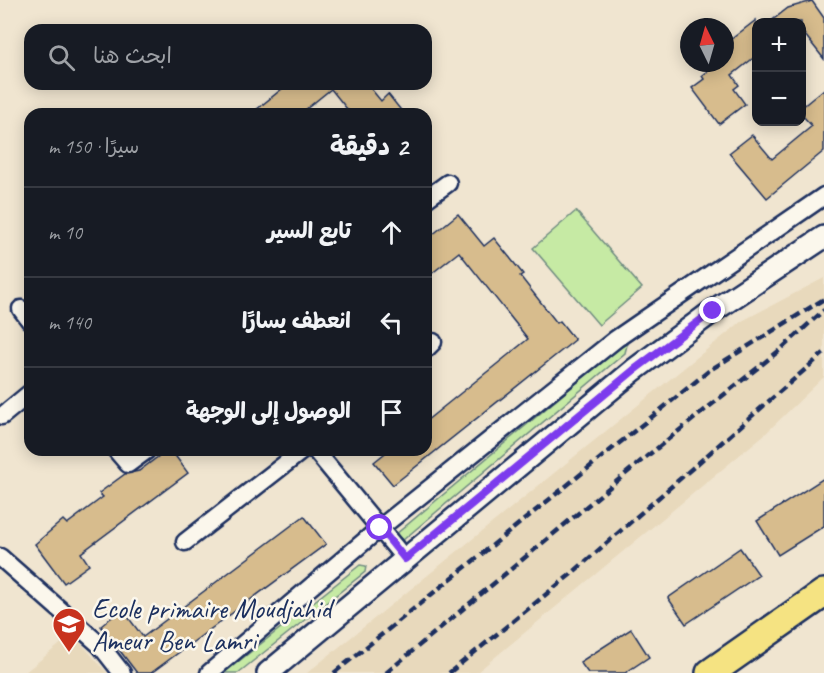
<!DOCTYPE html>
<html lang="ar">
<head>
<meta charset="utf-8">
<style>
	:root { --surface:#171b24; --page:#242831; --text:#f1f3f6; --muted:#9ea1a6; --line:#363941 }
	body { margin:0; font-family:Caveat,"Playpen Sans Arabic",sans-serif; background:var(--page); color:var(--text); direction:rtl }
	.controls { position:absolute; right:18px; top:18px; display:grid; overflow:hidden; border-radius:12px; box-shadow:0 3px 15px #0003 }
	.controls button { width:54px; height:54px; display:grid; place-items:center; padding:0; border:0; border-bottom:2px solid var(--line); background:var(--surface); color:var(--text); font:30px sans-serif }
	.compass { position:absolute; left:680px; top:18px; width:54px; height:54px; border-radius:50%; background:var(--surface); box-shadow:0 3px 15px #0003; rotate:355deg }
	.stop { position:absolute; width:18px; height:18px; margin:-14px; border:4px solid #7c3aed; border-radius:50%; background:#fff }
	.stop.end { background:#7c3aed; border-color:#fff; box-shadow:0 2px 6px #0008 }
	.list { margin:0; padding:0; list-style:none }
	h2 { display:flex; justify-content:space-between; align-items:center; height:78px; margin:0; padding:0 24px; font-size:26px }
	h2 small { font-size:20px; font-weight:400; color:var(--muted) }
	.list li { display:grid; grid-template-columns:39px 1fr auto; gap:18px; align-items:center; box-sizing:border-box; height:90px; padding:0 24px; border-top:2px solid var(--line) }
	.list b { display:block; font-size:22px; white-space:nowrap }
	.list em { font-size:20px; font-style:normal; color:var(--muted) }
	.icon { flex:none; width:33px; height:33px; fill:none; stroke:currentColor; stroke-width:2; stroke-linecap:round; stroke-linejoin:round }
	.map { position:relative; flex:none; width:824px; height:673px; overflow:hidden; direction:ltr }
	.search { position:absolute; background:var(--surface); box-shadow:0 3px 15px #0003; left:24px; top:24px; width:408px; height:66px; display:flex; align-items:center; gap:15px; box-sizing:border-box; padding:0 21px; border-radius:18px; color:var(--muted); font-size:22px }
	.panel { position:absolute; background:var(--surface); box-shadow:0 3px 15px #0003; left:24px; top:108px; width:408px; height:348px; border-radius:18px; direction:rtl }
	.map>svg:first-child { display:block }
	.built { fill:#e8d9bc }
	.green { fill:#c6eaa4; stroke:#708c81; stroke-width:1.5 }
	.building { fill:#d7bc8d; stroke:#1b2f5e; stroke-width:1.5 }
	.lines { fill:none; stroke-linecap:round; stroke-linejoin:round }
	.minor-casing { stroke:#1b2f5e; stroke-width:21 }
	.tertiary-casing { stroke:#1b2f5e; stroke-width:26 }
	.primary-casing { stroke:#1b2f5e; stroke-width:32 }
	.minor { stroke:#fbf7ec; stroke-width:16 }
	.tertiary { stroke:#fbf7ec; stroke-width:21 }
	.primary { stroke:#f5e382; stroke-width:27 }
	.rail { stroke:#1b2f5e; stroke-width:4.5; stroke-dasharray:9 4.5; stroke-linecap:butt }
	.route { stroke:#7c3aed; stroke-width:8 }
	.labels { text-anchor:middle; stroke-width:5; stroke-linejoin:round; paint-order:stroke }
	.poi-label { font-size:28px; fill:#1b2f5e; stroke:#fbf7ec; text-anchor:start }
</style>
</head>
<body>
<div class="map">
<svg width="824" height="673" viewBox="0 0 824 673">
	<rect width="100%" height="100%" fill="#f0e5d0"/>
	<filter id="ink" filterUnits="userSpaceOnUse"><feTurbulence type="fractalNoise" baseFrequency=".0167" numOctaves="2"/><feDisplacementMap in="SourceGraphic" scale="12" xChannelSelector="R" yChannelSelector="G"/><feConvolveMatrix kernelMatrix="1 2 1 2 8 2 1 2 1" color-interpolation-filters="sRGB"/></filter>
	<g filter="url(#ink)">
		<!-- built -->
		<g class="built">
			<polygon points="824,278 824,377 765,434 476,673 307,673 742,321"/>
			<polygon points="73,634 107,673 24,673"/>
		</g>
		<!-- green -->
		<g class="green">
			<polygon points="576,211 642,288 599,325 533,248"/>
			<polygon points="623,344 627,345 625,353 403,540 395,535"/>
			<polygon points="360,565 366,566 365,572 238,673 224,673"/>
		</g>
		<!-- building -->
		<g class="building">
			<polygon points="812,1 824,18 824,59 801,30 801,22 770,22 788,8"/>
			<polygon points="756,20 756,56 732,75 739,85 734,89 745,104 719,124 692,88 704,79 702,76 718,63 725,63 725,44"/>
			<polygon points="288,84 367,84 381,101 388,94 404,114 351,114 331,89 300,114 251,114"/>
			<polygon points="824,89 824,151 767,198 729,153 752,135 772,159 812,126 801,114 801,108"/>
			<polygon points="458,214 484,246 494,238 523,274 520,276 557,323 560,321 575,340 393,485 374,462 389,450 426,450 426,421 528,339 459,252 426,278 426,240"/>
			<polygon points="167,450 171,450 188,473 81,553 89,565 64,583 35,544 63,520 67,524 103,497 99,493 125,474 139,471"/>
			<polygon points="824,478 824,526 778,555 757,521"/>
			<polygon points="304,516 326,544 151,673 137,673 101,626 122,609 143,637"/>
			<polygon points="740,548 759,575 686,624 668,598"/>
			<polygon points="631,629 649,657 625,673 588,673 580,662"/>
		</g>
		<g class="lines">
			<defs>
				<g id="minor">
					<polyline points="426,199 448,183"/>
					<polyline points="21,309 30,321"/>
					<polyline points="426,349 433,342"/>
					<polyline points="2,416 30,393"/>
					<polyline points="116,450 128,464 147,450"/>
					<polyline points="315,450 405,559"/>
					<polyline points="185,542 303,450"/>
					<polyline points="0,557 100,645 122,673"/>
					<polyline points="209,673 380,528 616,339 824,196"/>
				</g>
				<polyline id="tertiary" points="268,673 634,370 713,311 824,237"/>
				<polyline id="primary" points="710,673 824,593"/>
			</defs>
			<!-- minor casing -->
			<use href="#minor" class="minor-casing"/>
			<!-- tertiary casing -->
			<use href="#tertiary" class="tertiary-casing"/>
			<!-- primary casing -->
			<use href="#primary" class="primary-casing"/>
			<!-- minor -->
			<use href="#minor" class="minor"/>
			<!-- tertiary -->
			<use href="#tertiary" class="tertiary"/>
			<!-- primary -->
			<use href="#primary" class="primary"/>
			<!-- rail -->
			<g class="rail">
				<polyline points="334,673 710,370 824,299"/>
				<polyline points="386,673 641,461 780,350 824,310"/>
				<polyline points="449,673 570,575 824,353"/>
			</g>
		</g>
	</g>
	<g class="lines" filter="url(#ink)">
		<!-- route -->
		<polyline class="route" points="380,528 405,559 634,370 713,311"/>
	</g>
	<!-- icons -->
	<defs>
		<symbol id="school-pin" viewBox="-11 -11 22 30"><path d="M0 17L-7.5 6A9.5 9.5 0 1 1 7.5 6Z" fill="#c8321e" stroke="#fbf7ec"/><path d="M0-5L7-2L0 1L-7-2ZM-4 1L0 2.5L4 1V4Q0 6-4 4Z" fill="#fff"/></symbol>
	</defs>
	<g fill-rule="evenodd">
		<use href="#school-pin" x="50" y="605" width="38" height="52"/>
	</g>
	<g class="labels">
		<!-- poi labels -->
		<g class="poi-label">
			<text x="92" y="618">Ecole primaire Moudjahid<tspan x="92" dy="32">Ameur Ben Lamri</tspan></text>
		</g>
	</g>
</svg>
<div class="controls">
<button>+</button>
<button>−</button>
</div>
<svg class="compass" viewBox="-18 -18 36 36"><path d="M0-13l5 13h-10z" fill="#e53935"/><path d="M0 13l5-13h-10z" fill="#9ea1a6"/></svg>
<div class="stop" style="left:380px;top:528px"></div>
<div class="stop end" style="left:713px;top:311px"></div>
<div class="search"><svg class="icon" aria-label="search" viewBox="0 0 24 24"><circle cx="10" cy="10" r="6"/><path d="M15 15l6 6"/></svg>ابحث هنا</div>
<section class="panel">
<h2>2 دقيقة<small>سيرًا · 150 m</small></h2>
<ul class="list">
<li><svg class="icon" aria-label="ahead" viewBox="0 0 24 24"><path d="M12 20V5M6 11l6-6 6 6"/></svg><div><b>تابع السير</b></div><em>10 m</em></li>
<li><svg class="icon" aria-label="left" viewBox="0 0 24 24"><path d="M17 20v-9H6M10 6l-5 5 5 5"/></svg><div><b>انعطف يسارًا</b></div><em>140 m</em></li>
<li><svg class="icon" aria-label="arrive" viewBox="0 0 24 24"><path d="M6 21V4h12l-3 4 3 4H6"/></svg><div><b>الوصول إلى الوجهة</b></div></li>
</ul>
</section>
</div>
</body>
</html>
